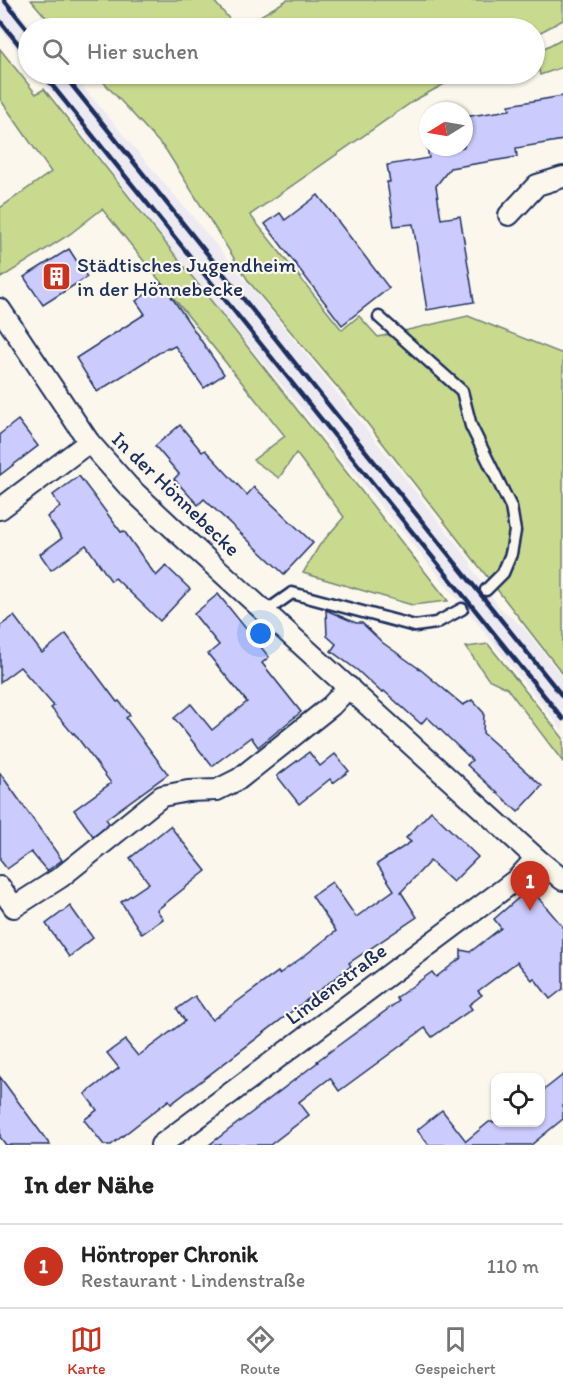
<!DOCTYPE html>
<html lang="de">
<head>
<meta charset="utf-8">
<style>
	:root { --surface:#fff; --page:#f2f2f2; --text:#222; --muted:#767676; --line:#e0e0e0; --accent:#c8321e }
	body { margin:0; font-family:Itim,sans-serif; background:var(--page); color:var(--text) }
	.controls { position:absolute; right:18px; bottom:18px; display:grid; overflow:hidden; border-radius:12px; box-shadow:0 2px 4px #0004 }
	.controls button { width:54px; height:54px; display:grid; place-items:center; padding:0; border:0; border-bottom:2px solid var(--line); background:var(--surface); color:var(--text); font:30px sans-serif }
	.compass { position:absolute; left:419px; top:102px; width:54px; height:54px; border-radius:50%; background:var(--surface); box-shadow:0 2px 4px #0004; rotate:259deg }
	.you { position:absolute; left:261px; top:634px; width:21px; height:21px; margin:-15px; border:4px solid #fff; border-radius:50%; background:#1a73e8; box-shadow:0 0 0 9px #1a73e833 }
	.badge { display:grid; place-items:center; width:39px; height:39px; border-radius:50%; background:var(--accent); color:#fff; font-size:20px; font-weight:700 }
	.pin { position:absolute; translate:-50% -50px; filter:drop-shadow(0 2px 3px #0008) }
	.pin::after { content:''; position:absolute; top:32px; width:21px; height:18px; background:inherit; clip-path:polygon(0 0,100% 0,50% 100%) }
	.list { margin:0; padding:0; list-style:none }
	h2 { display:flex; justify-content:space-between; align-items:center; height:78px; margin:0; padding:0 24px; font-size:26px }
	h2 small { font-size:20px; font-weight:400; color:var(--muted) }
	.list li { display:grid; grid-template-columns:39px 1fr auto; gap:18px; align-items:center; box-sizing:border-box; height:84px; padding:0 24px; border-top:2px solid var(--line) }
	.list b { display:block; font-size:22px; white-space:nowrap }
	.list p { margin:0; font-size:20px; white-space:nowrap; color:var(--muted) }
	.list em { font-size:20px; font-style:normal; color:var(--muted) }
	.icon { flex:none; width:33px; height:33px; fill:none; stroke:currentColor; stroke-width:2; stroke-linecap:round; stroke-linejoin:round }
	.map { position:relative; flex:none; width:563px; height:1145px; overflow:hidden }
	.search { position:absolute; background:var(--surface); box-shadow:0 2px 4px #0004; left:18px; right:18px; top:18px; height:66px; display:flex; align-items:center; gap:15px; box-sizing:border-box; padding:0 21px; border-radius:33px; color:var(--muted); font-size:22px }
	.sheet { height:162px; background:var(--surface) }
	nav { display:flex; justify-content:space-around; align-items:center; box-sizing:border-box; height:84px; border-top:2px solid var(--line); background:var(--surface); font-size:16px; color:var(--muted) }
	nav a { display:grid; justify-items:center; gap:3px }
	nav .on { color:var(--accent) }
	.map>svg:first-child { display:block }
	.built { fill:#edeaf1 }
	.green { fill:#c9da8f; stroke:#728476; stroke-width:1.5 }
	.building { fill:#cbcbfd; stroke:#1b2f5e; stroke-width:1.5 }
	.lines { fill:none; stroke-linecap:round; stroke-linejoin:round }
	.lane-casing { stroke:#1b2f5e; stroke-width:15 }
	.street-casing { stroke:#1b2f5e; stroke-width:24 }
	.lane { stroke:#fbf7ec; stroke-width:10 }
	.street { stroke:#fbf7ec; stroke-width:20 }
	.rail { stroke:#1b2f5e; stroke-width:4.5 }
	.labels { text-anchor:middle; stroke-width:4.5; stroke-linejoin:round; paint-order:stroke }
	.poi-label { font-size:21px; fill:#1b2f5e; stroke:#fbf7ec; text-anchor:start }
	.street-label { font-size:21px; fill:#1b2f5e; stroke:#fbf7ec }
</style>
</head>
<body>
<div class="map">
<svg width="563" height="1145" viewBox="0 0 563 1145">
	<rect width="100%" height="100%" fill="#fbf7ec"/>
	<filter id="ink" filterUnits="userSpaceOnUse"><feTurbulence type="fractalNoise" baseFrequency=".0167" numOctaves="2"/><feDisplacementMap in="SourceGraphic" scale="12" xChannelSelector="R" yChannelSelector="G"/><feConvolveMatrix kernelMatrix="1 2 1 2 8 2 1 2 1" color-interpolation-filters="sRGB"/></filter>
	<g filter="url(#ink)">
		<!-- built -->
		<g class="built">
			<polygon points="0,0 9,0 32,28 28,28 28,64 0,28"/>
			<polygon points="37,74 72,74 213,241 356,416 470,561 472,568 499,607 524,628 563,678 563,731 483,630 196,281"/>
		</g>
		<!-- green -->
		<g class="green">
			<polygon points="31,0 213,0 237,28 55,28"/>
			<polygon points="287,0 563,0 563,20 535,35 534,28 240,28"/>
			<polygon points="563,38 563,67 540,75 535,53"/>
			<polygon points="0,49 36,94 44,89 448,601 412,605 303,573 319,546 344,517 296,453 279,478 253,460 285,436 102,209 70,234 1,278 0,208 51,172 0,99"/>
			<polygon points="96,74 463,74 415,100 250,215 342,330 359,316 378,337 468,316 563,354 563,674 360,414 249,282 166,150"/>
			<polygon points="488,644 563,738 563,762 507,688 488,679 466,647"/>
		</g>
		<!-- building -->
		<g class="building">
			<polygon points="563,96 563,140 516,148 517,157 450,168 436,186 441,219 460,216 474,302 427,310 413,224 394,226 387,182 390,182 387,165 429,158 427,147 464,147 464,117 510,110 509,105"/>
			<polygon points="318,195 389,288 342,325 265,224 280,213 285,220"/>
			<polygon points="69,249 87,277 43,305 24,277"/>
			<polygon points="162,283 224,374 204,388 175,346 169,349 168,347 97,392 76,358 145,314 136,301"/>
			<polygon points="18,420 38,446 0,475 0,434"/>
			<polygon points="180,425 202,452 205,450 247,495 254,487 313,543 284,574 204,499 198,505 174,479 179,474 155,446"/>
			<polygon points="79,476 121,532 124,531 156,576 166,566 190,589 160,621 115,578 111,581 86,545 51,570 40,554 62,538 47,517 60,507 53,495"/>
			<polygon points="218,594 269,657 262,663 301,712 258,747 251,737 212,766 174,718 191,704 212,730 247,702 208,654 219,645 194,614"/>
			<polygon points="326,610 356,623 362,623 383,643 421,670 463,705 472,700 484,713 483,733 542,786 518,812 467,765 472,760 427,717 421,724 384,691 382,693 357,670 331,651 336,644 327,636"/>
			<polygon points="14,616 42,653 66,634 117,702 119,701 130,715 126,718 168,774 106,819 109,823 93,836 74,810 111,783 74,733 73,734 51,708 54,706 20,667 0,682 0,626"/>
			<polygon points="309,752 320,766 335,754 349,771 333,783 330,779 299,804 277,776"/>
			<polygon points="0,773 62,860 47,871 31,852 7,869 0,860"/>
			<polygon points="431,811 478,857 453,882 430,861 401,892 417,917 349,963 351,966 171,1104 169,1100 111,1145 104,1145 84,1120 97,1110 85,1094 119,1068 107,1053 125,1040 138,1056 185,1021 177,1009 195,996 212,1020 278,972 279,974 304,956 336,931 312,896 332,882 356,917 394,890 377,864 411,842 406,838"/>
			<polygon points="170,826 206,871 157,910 163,919 142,934 121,902 149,883 130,858"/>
			<polygon points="530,888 563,927 563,989 550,999 534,978 532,980 517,962 478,991 482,995 469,1005 472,1009 432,1037 425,1028 339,1091 330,1078 299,1102 309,1115 270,1145 209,1145 318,1062 317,1061 399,1001 396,998 432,972 436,977 461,958 461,950 470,952 501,928 494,919"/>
			<polygon points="70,906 93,938 69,957 46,924"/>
			<polygon points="563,1075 563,1119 531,1145 429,1145 417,1130 442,1110 466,1141 489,1122 540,1122 540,1093"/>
			<polygon points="0,1077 50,1145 6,1145 0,1137"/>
		</g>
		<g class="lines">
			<defs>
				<g id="lane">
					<polyline points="379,317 462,391 471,426 511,507 515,531 511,554 503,573 486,590"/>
					<polyline points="265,612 292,593 415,626 436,623 462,609"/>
				</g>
				<g id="street">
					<polyline points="509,215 537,185 563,177"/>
					<polyline points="0,309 89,442 128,486 177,532 536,858 563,880"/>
					<polyline points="0,509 89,442"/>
					<polyline points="0,887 14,907 61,877 162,796 188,791 217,790 239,779 331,706 349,687"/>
					<polyline points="161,1145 517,879 536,858"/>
				</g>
			</defs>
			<!-- lane casing -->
			<use href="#lane" class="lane-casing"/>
			<!-- street casing -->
			<use href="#street" class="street-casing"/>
			<!-- lane -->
			<use href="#lane" class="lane"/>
			<!-- street -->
			<use href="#street" class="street"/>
			<!-- rail -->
			<g class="rail">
				<polyline points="4,0 28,30"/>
				<polyline points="0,21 28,56"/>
				<polyline points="43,74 563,719"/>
				<polyline points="63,74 563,697"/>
			</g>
		</g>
	</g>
	<!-- icons -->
	<defs>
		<symbol id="building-square" viewBox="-11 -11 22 22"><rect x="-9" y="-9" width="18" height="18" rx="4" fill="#c8321e" stroke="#fbf7ec"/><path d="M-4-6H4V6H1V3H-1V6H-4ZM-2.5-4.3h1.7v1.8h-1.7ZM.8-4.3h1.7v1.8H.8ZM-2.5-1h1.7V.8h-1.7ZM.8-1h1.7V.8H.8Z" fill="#fff"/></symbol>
	</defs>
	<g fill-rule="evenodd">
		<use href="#building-square" x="40" y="260" width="33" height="33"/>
	</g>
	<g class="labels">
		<!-- poi labels -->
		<g class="poi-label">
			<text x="77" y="272">Städtisches Jugendheim<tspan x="77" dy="24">in der Hönnebecke</tspan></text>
		</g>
		<!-- street labels -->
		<g class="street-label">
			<text transform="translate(176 494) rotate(44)" y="7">In der Hönnebecke</text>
			<text transform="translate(336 984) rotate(-37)" y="7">Lindenstraße</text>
		</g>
	</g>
</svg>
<div class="controls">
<button><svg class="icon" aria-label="locate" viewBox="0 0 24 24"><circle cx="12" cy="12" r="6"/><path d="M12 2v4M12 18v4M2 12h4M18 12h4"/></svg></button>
</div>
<svg class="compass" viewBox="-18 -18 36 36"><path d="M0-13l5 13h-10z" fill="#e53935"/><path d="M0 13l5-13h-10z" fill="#767676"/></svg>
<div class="you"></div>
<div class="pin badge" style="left:530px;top:911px">1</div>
<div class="search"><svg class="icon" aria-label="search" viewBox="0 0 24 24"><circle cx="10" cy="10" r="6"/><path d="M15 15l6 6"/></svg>Hier suchen</div>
</div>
<section class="sheet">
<h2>In der Nähe<small></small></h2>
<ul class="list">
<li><span class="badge">1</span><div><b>Höntroper Chronik</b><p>Restaurant · Lindenstraße</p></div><em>110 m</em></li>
</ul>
</section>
<nav>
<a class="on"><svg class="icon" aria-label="map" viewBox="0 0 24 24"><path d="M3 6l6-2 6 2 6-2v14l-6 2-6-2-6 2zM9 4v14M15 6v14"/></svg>Karte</a>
<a><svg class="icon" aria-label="directions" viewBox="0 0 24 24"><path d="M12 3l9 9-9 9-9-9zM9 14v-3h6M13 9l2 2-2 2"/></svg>Route</a>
<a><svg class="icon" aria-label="saved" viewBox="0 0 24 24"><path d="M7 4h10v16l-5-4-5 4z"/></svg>Gespeichert</a>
</nav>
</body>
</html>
